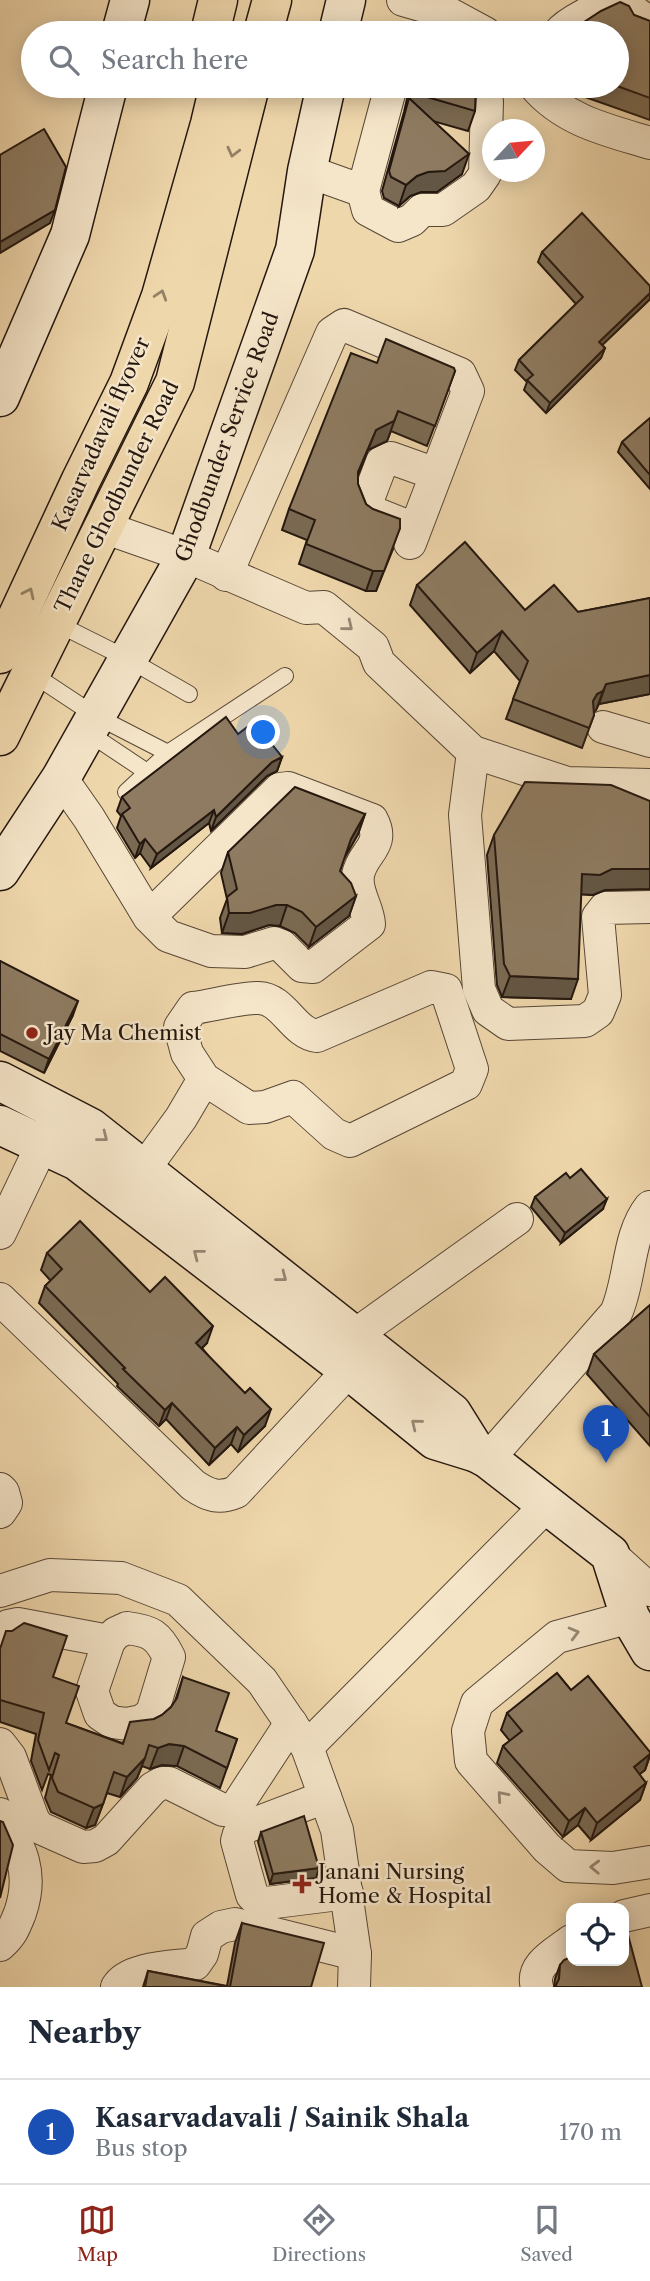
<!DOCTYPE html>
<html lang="en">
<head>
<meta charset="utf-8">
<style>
	:root { --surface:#fff; --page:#f2f2f3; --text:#1f2937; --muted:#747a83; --line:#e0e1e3; --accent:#8f2418 }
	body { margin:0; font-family:"Libre Caslon Text",serif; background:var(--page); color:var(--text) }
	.controls { position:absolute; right:21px; bottom:21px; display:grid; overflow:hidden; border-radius:14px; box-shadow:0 4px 18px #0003 }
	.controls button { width:63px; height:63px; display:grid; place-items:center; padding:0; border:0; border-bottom:2px solid var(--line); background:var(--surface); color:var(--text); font:35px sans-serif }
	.compass { position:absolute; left:482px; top:119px; width:63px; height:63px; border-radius:50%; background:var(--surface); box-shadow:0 4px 18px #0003; rotate:64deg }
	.you { position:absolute; left:264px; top:733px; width:24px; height:24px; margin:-18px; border:5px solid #fff; border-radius:50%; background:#1a73e8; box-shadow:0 0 0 10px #1a73e833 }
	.badge { display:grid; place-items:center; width:46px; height:46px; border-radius:50%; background:var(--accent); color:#fff; font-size:23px; font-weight:700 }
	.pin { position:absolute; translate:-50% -58px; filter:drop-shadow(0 2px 4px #0008) }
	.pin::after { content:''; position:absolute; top:37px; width:24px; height:21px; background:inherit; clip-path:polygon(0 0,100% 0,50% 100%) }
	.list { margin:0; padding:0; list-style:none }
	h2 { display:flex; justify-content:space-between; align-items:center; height:91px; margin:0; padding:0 28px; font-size:30px }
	h2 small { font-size:23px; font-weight:400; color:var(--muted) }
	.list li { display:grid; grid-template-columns:46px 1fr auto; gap:21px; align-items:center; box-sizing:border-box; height:105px; padding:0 28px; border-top:2px solid var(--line) }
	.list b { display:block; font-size:26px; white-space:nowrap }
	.list p { margin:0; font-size:23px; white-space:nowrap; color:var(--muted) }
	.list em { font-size:23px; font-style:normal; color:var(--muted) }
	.icon { flex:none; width:38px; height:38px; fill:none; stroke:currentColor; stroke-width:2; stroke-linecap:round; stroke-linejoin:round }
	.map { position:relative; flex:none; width:650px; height:1987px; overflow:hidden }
	.search { position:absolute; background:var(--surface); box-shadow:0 4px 18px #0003; left:21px; right:21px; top:21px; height:77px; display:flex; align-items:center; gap:18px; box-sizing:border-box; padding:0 24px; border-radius:38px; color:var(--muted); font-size:26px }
	.sheet { height:196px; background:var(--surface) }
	nav { display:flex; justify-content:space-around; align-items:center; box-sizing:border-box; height:98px; border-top:2px solid var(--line); background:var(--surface); font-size:19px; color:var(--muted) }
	nav a { display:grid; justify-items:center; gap:4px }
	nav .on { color:var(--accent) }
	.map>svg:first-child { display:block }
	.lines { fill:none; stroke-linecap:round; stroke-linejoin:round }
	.lane-casing { stroke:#574736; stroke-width:18 }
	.street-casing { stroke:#574736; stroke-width:34 }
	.secondary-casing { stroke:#24170f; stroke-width:41 }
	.primary-casing { stroke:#24170f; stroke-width:41 }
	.lane { stroke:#f5e5c9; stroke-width:16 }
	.street { stroke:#f5e5c9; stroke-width:32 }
	.secondary { stroke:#f5e5c9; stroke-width:38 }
	.primary { stroke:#efd7ac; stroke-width:38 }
	.wall { fill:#7a6a53; stroke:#24170f; stroke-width:2 }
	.shaded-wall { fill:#635644; stroke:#24170f; stroke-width:2 }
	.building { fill:#8e7b61; stroke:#24170f; stroke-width:2 }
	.oneway { stroke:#948165 }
	.oneway2 { stroke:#978875 }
	.poi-dot { fill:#8f2418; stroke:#f5e5c9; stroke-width:2.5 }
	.labels { text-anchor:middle; stroke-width:5; stroke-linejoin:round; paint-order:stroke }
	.street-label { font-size:21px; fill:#24170f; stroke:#f5e5c9 }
	.poi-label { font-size:21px; fill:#24170f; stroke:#f5e5c9; text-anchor:start }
</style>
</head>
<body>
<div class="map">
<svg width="650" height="1987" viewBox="0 0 650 1987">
	<rect width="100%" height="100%" fill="#efd7ac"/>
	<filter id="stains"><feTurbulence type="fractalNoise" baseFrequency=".00286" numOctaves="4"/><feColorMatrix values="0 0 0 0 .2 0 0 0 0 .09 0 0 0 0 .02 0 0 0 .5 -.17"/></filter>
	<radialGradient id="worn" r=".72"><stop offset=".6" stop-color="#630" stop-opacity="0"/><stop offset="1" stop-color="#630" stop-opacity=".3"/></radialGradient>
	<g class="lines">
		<defs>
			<g id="lane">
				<polyline points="56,623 128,659 189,694"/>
				<polyline points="31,673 96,716 168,753 285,676"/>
				<polyline points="87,732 147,772"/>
				<polyline points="126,792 168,753"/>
			</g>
			<g id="street">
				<polyline points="403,0 448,13 485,33"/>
				<path d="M 559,33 C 567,23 602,4 614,4 C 628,5 639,16 650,23"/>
				<path d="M 535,86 C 565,121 607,130 650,143"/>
				<polyline points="307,171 363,191 391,86"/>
				<polyline points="363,191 368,210 398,226 412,220 422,210 443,210 476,187 485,174 487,101 478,86"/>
				<polyline points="407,526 372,512 368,499 382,462 391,458 436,474"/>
				<polyline points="103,527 186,556 306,608 324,607 373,647 379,663 473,752 567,783 650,785"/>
				<polyline points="226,575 332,333 344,325 460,374 468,391 410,543"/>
				<polyline points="603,727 650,741"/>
				<polyline points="473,752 465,815 479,989 488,1010 508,1024 585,1021 598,1012 605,995 598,917 605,908 650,907"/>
				<path d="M 61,778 L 89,818 L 149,917 L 168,936 L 211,951 L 245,952 L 274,943 L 282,946 L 302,966 L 313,967 L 369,924 C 368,907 355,892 358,875 C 362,852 386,846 372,820 L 288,788 L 280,789 L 149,917"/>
				<path d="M 144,1169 L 181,1118 L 204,1079 L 187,1053 L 180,1027 L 193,1008 C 210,1006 243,997 259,998 C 284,999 293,1033 317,1036 L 431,987 L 446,990 L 472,1069 L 466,1084 L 350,1141 L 334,1134 L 293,1097 L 265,1107 L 249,1108 L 204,1079"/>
				<polyline points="0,1233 52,1124"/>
				<path d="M 0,1299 L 193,1485 C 209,1496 219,1499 236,1492 L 365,1353"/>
				<polyline points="355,1335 517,1219"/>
				<path d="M 488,1459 L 616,1313 C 631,1280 627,1236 650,1207"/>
				<polyline points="0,1489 3,1492 6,1503 0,1512"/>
				<polyline points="610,1554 650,1590"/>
				<polyline points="0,1591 50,1575 121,1578 178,1600 262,1681 307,1747 546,1506"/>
				<polyline points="630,1617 557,1637 477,1703 468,1731 471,1761 547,1848 568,1866 613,1868 650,1862"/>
				<path d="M 127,1628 C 151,1631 158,1635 169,1657 L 152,1713 L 142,1721 L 127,1724 L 112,1722 L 100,1714 L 92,1691 L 109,1641 L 116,1633 Z"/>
				<polyline points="0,1633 8,1626 18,1624 109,1641"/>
				<polyline points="0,1744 10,1757 33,1819 38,1827 83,1847 95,1846 106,1840 153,1788 162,1783 169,1783 223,1810 230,1810 238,1804 291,1723"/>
				<polyline points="307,1747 337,1830 355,1954 354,1987"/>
				<polyline points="325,1797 246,1827 239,1834 237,1841 252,1895 259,1902 267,1903 347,1893"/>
				<path d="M 0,1814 C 21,1848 34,1873 20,1913 C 14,1928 12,1934 0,1945"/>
				<polyline points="624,1916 650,1910"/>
				<path d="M 117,1987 C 129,1967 173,1967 195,1964 L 202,1954 L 207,1936 L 221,1927 L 235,1924 L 355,1954"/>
				<path d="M 537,1987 C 530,1965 556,1953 571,1941"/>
			</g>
			<g id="secondary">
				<polyline points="121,33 130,0"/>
				<polyline points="338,33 346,0"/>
				<polyline points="0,397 70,235 108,86"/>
				<polyline points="0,871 61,778 186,556 295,250 307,171 326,86"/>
				<polyline points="0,1081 91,1128 452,1413 477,1453"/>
				<polyline points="0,1125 77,1161 350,1371 435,1440 477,1453 488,1459 610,1554 630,1617 650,1651"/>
			</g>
			<g id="primary">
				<polyline points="210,33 218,0"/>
				<polyline points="263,33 272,0"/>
				<polyline points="0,654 81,480 129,383 161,296 210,124 219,86"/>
				<polyline points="0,736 175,382 250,86"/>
			</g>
		</defs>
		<!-- lane casing -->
		<use href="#lane" class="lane-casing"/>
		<!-- street casing -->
		<use href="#street" class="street-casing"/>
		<!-- secondary casing -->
		<use href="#secondary" class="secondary-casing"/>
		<!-- primary casing -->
		<use href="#primary" class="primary-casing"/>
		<!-- lane -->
		<use href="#lane" class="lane"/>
		<!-- street -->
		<use href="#street" class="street"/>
		<!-- secondary -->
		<use href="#secondary" class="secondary"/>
		<!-- primary -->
		<use href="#primary" class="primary"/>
	</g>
	<!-- wall -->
	<g class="wall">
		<polygon points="634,15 650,21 650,120 574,93 576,86 617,86 617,33 578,33 581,24"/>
		<polygon points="409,86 476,86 475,111 468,131 433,121 462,174 437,192 421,192 410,196 399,206 384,198 382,191 404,112 409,90"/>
		<polygon points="542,252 650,293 650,299 602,345 605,348 601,358 546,413 524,390 527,382 515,370 519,360 576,304 538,262"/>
		<polygon points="377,363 455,371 427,446 391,431 387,441 368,450 358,475 358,484 366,504 393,549 376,591 366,591 299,564 307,540 282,530 289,509"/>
		<polygon points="650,418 650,489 618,452 622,442"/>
		<polygon points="417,585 525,610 578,612 650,598 650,694 599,704 596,710 594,712 594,715 582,748 506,719 520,681 494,651 470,673 410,605"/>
		<polygon points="238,734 282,757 277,771 267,776 211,831 209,823 151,868 140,853 135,858 117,828 121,816 117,811 122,797"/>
		<polygon points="650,801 650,889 605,890 593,895 581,894 571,999 502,997 497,985 487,855 494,835"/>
		<polygon points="365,814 358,834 344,858 340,871 356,896 349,916 309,947 295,933 280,926 269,925 242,934 222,933 220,918 227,899 221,873 228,852"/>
		<polygon points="0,961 73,1015 44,1073 0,1051"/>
		<polygon points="570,1178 603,1209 561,1243 531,1207 535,1197"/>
		<polygon points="47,1253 150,1292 207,1343 202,1348 265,1426 238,1452 231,1444 209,1465 166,1419 159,1426 117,1386 118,1384 39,1303 45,1286 51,1281 41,1270"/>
		<polygon points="650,1305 650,1446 587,1374 594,1354"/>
		<polygon points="0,1648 53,1677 66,1723 122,1743 154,1719 162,1715 171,1707 175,1701 183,1677 216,1731 237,1739 220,1788 177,1766 162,1765 150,1769 142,1766 137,1778 120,1797 107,1793 95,1825 86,1828 51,1812 45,1798 51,1775 48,1774 42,1790 31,1761 36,1734 0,1722"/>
		<polygon points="571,1690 650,1752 650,1756 645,1770 639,1774 646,1783 640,1800 591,1840 578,1825 563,1837 497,1763 503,1746 510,1741 501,1730 507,1713"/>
		<polygon points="261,1832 316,1878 270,1884 258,1842"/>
		<polygon points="242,1923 311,1987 143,1987 148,1971 227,1986 235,1943"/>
		<polygon points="560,1965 642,1987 554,1987 555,1979"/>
	</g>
	<!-- shaded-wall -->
	<g class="shaded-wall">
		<polygon points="469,154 462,174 437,192 421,192 410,196 399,206 406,185 417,176"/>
		<polygon points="55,210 50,223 0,253 0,242"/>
		<polygon points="650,293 650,299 595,352 599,342"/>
		<polygon points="605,348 601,358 546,413 550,403"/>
		<polygon points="398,411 387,441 368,450 351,493 376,430"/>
		<polygon points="400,528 376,591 366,591 373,571"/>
		<polygon points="502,631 494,651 470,673 477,653"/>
		<polygon points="650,675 650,694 599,704 606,684"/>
		<polygon points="603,691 596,710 590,714 593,701 597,694"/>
		<polygon points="282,757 277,771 267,776 211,831 216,817 272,762"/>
		<polygon points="214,810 209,823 151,868 157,854"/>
		<polygon points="365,814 358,834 344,859 351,839"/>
		<polygon points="145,839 140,853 135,858 140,844"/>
		<polygon points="612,869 650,869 650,889 605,890 593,895 574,894 582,874"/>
		<polygon points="356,896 349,916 309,947 316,927"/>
		<polygon points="276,905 287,905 280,926 269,925 242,934 222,933 229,913"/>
		<polygon points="510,976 578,979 571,999 502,997"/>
		<polygon points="78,1001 73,1015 44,1073 49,1059"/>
		<polygon points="607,1199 603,1209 561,1243 565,1233"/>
		<polygon points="213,1326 207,1343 190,1360 196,1343"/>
		<polygon points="172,1403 166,1419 159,1426 165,1410"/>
		<polygon points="271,1409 265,1426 238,1452 244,1435"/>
		<polygon points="237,1427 231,1444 209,1465 215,1448"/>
		<polygon points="169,1744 184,1746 177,1766 162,1765 150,1769 158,1748"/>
		<polygon points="650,1754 645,1770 628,1784 634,1767"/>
		<polygon points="145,1758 137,1778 120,1797 127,1777"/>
		<polygon points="646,1783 640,1800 591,1840 597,1823"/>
		<polygon points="103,1804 95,1825 86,1828 94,1808"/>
		<polygon points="585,1808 578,1825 563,1837 569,1821"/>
		<polygon points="319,1868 316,1878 270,1884 273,1874"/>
	</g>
	<!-- building -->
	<g class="building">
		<polygon points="620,2 629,6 634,15 650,21 650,98 617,86 617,33 586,33 581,24 601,11"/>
		<polygon points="412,86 476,86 475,111 410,92"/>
		<polygon points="409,98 469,154 445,171 428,172 417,176 406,185 391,177 389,171"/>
		<polygon points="44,129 66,167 55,210 0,242 0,155"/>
		<polygon points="582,213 650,286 650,293 599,342 605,348 550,403 527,380 533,375 519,360 583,297 542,252"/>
		<polygon points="386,339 454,368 455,371 435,426 398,411 394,421 376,430 358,472 358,484 366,504 373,509 400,519 400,528 384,571 373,571 306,544 315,520 289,509 351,353 377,363"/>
		<polygon points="650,418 650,475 622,442"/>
		<polygon points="465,542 525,610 554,585 578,612 650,598 650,675 606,684 603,691 597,694 593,701 594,715 589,728 513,699 528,661 502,631 477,653 417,585"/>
		<polygon points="226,717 238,734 254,722 282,757 272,762 216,817 214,810 157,854 145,839 140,844 138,841 122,814 130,808 122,797"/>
		<polygon points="525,782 611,785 650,801 650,869 612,869 600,875 582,874 578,979 510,976 504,964 494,835"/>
		<polygon points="295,787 365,814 351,839 340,871 351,883 356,896 316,927 302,912 287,905 276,905 250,913 229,913 227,897 237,889 228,852"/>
		<polygon points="0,961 78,1001 49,1059 0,1034"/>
		<polygon points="581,1169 607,1199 565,1233 535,1197 566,1173 570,1178"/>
		<polygon points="80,1221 150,1292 165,1277 213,1326 196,1343 245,1393 250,1388 271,1409 244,1435 237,1427 215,1448 172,1403 165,1410 123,1369 125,1368 45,1286 62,1269 47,1253"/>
		<polygon points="650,1305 650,1417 594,1354"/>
		<polygon points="24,1623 67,1636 53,1677 79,1686 66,1723 123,1744 130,1722 154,1719 162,1715 171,1707 177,1698 183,1677 229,1693 216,1731 237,1739 227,1768 184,1746 169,1744 158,1748 149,1745 145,1758 127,1777 114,1772 103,1804 94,1808 58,1792 52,1778 59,1755 55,1753 49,1770 38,1740 44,1713 0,1700 0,1649 6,1631 12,1631"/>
		<polygon points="557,1673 571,1690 588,1676 650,1752 650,1754 634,1767 646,1783 597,1823 585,1808 569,1821 503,1746 522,1731 507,1713"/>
		<polygon points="304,1816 319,1868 273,1874 261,1832"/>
		<polygon points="0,1821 3,1822 13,1845 0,1898"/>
		<polygon points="624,1920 642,1987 556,1987 556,1985 559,1979 560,1965 564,1960 571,1957 571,1961 624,1961"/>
		<polygon points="242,1923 324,1943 311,1987 145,1987 148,1971 230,1987"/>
	</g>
	<!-- one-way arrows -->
	<defs><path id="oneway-chevron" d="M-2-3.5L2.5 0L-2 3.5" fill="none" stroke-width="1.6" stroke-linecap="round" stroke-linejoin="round" transform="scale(1.75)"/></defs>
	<g class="oneway">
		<use href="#oneway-chevron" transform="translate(233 152) rotate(104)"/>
		<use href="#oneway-chevron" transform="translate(161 295) rotate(-72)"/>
		<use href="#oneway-chevron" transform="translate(29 593) rotate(-65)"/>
	</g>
	<g class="oneway2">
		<use href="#oneway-chevron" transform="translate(348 626) rotate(39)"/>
		<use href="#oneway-chevron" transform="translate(103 1137) rotate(38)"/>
		<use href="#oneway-chevron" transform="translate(198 1254) rotate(-142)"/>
		<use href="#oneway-chevron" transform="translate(282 1277) rotate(38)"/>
		<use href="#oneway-chevron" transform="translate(416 1424) rotate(-141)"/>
		<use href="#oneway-chevron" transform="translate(574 1633) rotate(-15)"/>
		<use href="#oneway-chevron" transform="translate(502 1796) rotate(-131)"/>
		<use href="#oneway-chevron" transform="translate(595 1867) rotate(-178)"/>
	</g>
	<!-- markers -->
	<g class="poi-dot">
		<circle cx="32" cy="1033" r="7"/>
		<path d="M298.5 1873.5h7v7h7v7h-7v7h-7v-7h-7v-7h7z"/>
	</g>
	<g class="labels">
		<!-- street labels -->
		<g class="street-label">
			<text transform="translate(101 434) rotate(-66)" y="7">Kasarvadavali flyover</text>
			<text transform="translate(227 437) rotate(-70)" y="7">Ghodbunder Service Road</text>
			<text transform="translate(117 497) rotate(-64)" y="7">Thane Ghodbunder Road</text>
		</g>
		<!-- poi labels -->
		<g class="poi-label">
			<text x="46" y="1040">Jay Ma Chemist</text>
			<text x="318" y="1879">Janani Nursing<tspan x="318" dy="24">Home &amp; Hospital</tspan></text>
		</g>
	</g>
	<rect width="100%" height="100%" filter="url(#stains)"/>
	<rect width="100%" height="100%" fill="url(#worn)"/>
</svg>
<div class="controls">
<button><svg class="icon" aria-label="locate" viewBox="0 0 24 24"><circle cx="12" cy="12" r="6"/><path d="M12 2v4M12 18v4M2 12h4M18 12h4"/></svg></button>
</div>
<svg class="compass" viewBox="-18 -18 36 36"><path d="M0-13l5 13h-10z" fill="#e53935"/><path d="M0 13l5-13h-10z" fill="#747a83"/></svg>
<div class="you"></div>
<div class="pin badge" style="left:606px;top:1463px;background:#1a4fb4">1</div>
<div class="search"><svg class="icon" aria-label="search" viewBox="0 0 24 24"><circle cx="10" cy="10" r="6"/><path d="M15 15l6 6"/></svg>Search here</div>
</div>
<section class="sheet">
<h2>Nearby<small></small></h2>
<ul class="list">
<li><span class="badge" style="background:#1a4fb4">1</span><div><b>Kasarvadavali / Sainik Shala</b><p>Bus stop</p></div><em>170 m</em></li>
</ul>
</section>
<nav>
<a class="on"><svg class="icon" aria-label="map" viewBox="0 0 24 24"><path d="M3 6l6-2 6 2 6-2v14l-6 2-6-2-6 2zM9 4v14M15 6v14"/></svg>Map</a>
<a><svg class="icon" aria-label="directions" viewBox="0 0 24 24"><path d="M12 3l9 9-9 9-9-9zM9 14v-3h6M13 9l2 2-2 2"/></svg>Directions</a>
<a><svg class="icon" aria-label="saved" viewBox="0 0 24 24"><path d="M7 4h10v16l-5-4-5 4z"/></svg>Saved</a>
</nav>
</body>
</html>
